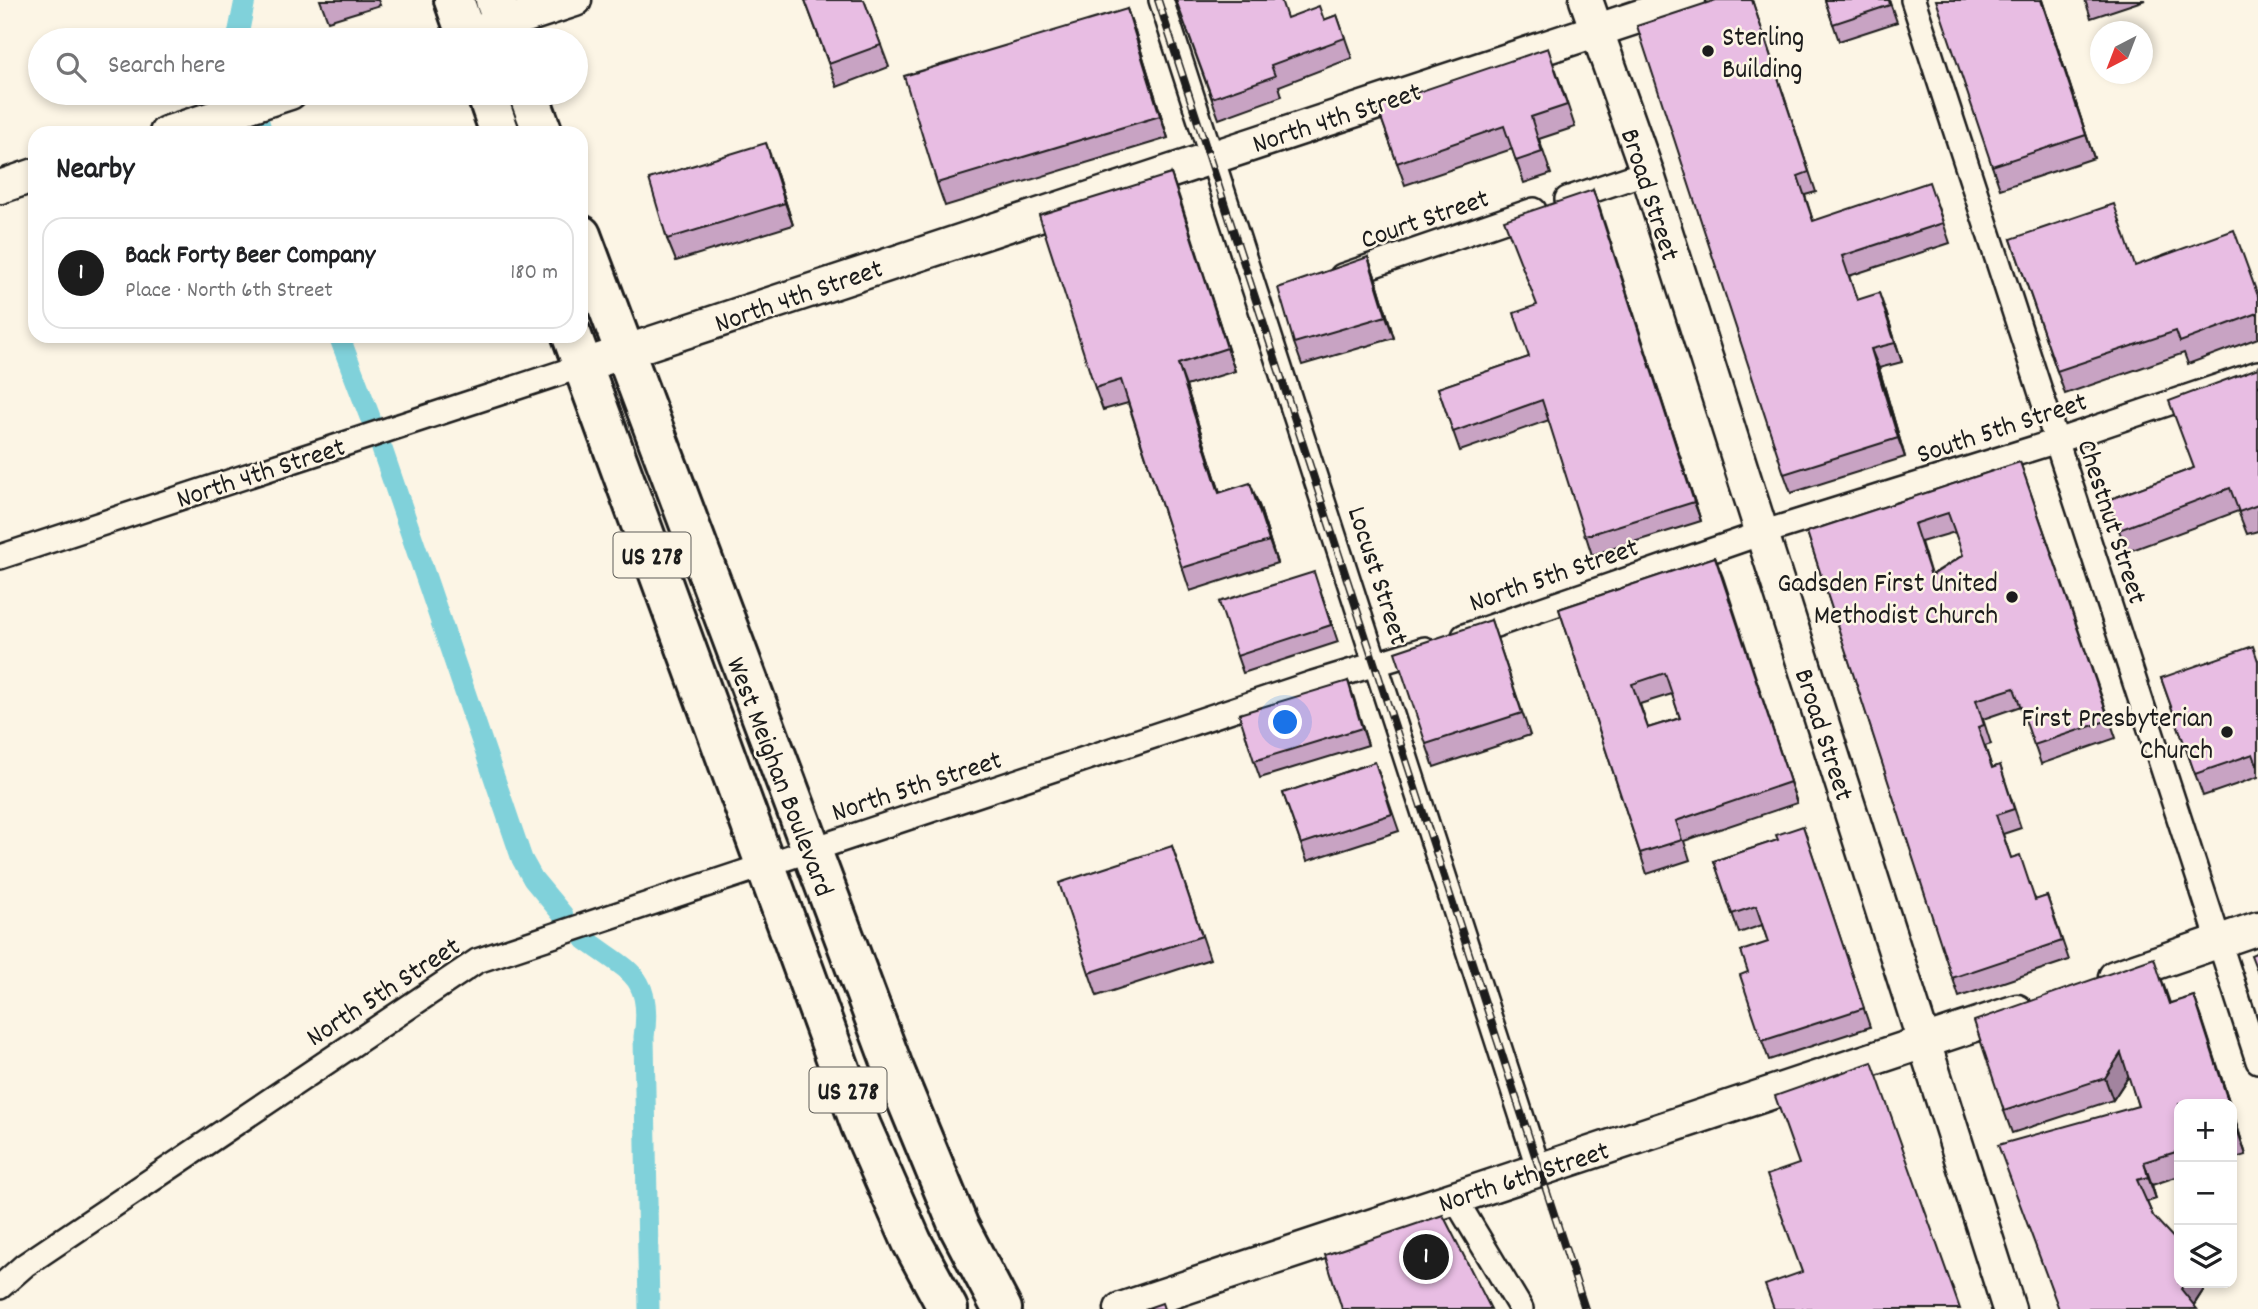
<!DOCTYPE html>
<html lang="en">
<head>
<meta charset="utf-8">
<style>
	:root { --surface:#fff; --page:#f6f6f6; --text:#202124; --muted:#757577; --line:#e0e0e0; --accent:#1c1c1c }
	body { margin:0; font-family:Dekko,sans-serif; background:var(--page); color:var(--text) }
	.controls { position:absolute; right:21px; bottom:21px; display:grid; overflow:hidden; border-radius:14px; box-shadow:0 4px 10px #0003 }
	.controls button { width:63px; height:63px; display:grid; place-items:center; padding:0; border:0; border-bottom:2px solid var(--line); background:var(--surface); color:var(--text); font:35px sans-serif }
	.compass { position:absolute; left:2090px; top:21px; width:63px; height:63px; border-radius:50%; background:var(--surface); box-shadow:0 4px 10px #0003; rotate:222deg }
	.you { position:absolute; left:1286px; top:723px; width:24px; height:24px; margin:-18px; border:5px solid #fff; border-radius:50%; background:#1a73e8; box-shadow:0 0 0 10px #1a73e833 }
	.badge { display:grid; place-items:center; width:46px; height:46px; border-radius:50%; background:var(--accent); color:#fff; font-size:23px; font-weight:700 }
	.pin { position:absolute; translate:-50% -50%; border:4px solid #fff; box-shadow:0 2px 7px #0006 }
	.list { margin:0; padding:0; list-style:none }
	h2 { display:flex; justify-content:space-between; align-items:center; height:91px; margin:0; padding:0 28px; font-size:30px }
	h2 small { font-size:23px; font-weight:400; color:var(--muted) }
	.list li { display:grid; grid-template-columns:46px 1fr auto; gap:21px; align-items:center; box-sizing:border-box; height:112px; margin:0 14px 14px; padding:0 14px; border:2px solid var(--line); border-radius:21px }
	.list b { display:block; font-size:26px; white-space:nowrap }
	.list p { margin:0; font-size:23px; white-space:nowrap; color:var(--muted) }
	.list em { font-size:23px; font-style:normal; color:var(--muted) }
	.icon { flex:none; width:38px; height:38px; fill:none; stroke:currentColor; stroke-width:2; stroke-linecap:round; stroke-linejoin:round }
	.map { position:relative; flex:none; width:2258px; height:1309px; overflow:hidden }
	.search { position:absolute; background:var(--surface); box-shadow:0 4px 10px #0003; left:28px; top:28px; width:560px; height:77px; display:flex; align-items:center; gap:18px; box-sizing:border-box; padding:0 24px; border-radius:38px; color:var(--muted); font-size:26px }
	.panel { position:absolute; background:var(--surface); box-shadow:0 4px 10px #0003; left:28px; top:126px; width:560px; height:217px; border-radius:21px }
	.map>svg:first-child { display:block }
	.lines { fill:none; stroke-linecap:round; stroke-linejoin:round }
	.canal { stroke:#80d1da; stroke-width:21 }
	.street-casing { stroke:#1c1c1c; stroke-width:28 }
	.secondary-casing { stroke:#1c1c1c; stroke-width:37 }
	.highway-casing { stroke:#1c1c1c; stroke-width:44 }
	.street { stroke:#fcf5e5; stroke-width:23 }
	.secondary { stroke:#fcf5e5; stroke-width:32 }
	.highway { stroke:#fcf5e5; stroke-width:38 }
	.rail-casing { stroke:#1c1c1c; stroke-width:8 }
	.rail { stroke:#fcf5e5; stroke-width:5; stroke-dasharray:16; stroke-linecap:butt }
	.wall { fill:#c8a3c3; stroke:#1c1c1c; stroke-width:2; fill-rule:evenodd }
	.shaded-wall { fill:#a2849f; stroke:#1c1c1c; stroke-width:2 }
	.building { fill:#e8bde3; stroke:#1c1c1c; stroke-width:2; fill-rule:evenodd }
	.poi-dot { fill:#1c1c1c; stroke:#fcf5e5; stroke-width:2.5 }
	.labels { text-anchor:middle; stroke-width:5; stroke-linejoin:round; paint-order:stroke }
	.shield { fill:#fcf5e5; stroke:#5f5d58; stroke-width:2 }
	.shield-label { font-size:26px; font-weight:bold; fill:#1c1c1c }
	.poi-label { font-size:28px; fill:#1c1c1c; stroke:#fcf5e5; text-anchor:end }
	.street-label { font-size:28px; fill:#1c1c1c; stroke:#fcf5e5 }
</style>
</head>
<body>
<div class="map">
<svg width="2258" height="1309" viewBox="0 0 2258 1309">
	<rect width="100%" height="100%" fill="#fcf5e5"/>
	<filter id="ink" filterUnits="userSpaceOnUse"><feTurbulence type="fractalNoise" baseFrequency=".0143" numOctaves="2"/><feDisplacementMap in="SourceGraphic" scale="14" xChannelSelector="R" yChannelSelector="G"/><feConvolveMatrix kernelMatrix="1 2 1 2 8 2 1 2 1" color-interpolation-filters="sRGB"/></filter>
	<g filter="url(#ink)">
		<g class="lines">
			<!-- canal -->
			<g class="canal">
				<polyline points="237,40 245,0"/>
				<polyline points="259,122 262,133"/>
				<polyline points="339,336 370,417"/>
				<polyline points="382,449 522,859 533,879 563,915"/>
				<path d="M 585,939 C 629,972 653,975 644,1037 L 649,1309"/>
			</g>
			<defs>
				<g id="street">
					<polyline points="1161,0 1539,1170"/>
					<polyline points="1913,0 2258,1061"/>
					<polyline points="1567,199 1647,172"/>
					<polyline points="1342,276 1534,210"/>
					<polyline points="0,557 582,366"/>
					<polyline points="1464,636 1762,533 2057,441 2258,373"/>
					<polyline points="1454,1197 1521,1309"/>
					<polyline points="0,1287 25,1265 477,961 1313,683 1425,649"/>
				</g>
				<g id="secondary">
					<polyline points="1586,0 1647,172 2009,1309"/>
					<polyline points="480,31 575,0"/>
					<polyline points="166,133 290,93"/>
					<polyline points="0,187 35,175"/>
					<polyline points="582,366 1689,0"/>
					<polyline points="2115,977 2258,928"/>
					<polyline points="1121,1309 2017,1011"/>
				</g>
				<g id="highway">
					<polyline points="454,0 468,40"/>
					<polyline points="495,0 509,40"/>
					<polyline points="486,93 500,133"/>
					<polyline points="528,93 543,133"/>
					<polyline points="581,235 893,1067 959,1227 1002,1309"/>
					<polyline points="572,336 861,1126 912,1242 948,1309"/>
				</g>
			</defs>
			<!-- street casing -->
			<use href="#street" class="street-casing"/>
			<!-- secondary casing -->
			<use href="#secondary" class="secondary-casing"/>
			<!-- highway casing -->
			<use href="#highway" class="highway-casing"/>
			<!-- street -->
			<use href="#street" class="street"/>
			<!-- secondary -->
			<use href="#secondary" class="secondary"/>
			<!-- highway -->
			<use href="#highway" class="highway"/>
			<defs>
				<polyline id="rail" points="1158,0 1585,1309"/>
			</defs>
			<!-- rail casing -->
			<use href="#rail" class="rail-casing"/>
			<!-- rail -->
			<use href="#rail" class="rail"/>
		</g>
		<!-- wall -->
		<g class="wall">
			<polygon points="320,0 378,0 380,5 328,21"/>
			<polygon points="805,0 864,0 889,67 837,87"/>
			<polygon points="1176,0 1287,18 1324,20 1337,15 1352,58 1279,86 1282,96 1219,119"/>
			<polygon points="1752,0 1816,192 1805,195 1813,221 1936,201 1950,243 1849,276 1857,300 1886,312 1902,362 1879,368 1905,457 1791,493 1784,474"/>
			<polygon points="1825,0 1889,0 1897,22 1839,41"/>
			<polygon points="2042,0 2094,158 2000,189 1992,166"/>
			<polygon points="2085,0 2145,0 2091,18"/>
			<polygon points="1127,9 1135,31 1168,138 945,206 937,183"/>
			<polygon points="1556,70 1575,127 1539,139 1551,174 1524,183 1512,149 1405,185 1377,106"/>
			<polygon points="774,165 793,225 676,261 667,239"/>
			<polygon points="1171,174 1235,371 1186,386 1220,492 1259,505 1277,563 1190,591 1128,403 1103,410 1095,388"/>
			<polygon points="1593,190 1701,521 1592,555 1549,420 1460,451 1438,388 1529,357 1537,305"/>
			<polygon points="2011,239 2136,266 2258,296 2258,338 2188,364 2184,353 2065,394"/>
			<polygon points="1368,257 1376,279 1394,338 1302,365 1294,343"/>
			<polygon points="2258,368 2258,531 2247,534 2238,511 2127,552 2108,500 2194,468"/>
			<path d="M 2020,462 L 2116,738 L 2041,764 L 2021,706 L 1983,719 L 1991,744 L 1985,746 L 1992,768 L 2000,765 L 2021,828 L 2003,834 L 2011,858 L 2036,900 L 2047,896 L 2069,960 L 1959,997 L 1807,532 ZM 1955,532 L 1963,555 L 1931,575 L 1921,542 Z"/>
			<path d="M 1715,557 L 1797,803 L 1684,841 L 1690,860 L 1647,874 L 1559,609 ZM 1672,694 L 1680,718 L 1648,728 L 1640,704 Z"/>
			<polygon points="1320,589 1338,642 1243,673 1237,656"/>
			<polygon points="1491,620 1530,735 1434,767 1426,744"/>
			<polygon points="2258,660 2258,777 2203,796 2161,678"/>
			<polygon points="1348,681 1368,745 1260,778 1254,761"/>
			<polygon points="1375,762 1399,831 1307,861 1283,793"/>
			<polygon points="1803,826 1870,1027 1769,1060 1762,1041 1748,972 1768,942 1762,925 1739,933 1714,861 1778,840"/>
			<polygon points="1172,846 1210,959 1097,996 1089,973"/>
			<polygon points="2162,980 2170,1003 2194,996 2230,1104 2179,1104 2179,1176 2152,1185 2156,1199 2147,1202 2153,1216 2206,1286 2194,1305 2059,1309 2138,1106 2129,1076 2113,1100 2012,1133 2004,1111"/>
			<polygon points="2232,1109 2246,1155 2232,1159"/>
		</g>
		<!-- shaded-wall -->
		<g class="shaded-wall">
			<polygon points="2041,0 2042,0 2094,158 2086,135"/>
			<polygon points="1127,9 1135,31 1168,138 1160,116"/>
			<polygon points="766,143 774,165 793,225 785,203"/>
			<polygon points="1171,174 1179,196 1235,371 1227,348"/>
			<polygon points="1593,190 1600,209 1701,521 1694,502"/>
			<polygon points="1368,257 1376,279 1394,338 1386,316"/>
			<polygon points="1879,293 1886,312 1902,362 1895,343"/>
			<polygon points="1871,349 1879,368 1905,457 1898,438"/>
			<polygon points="1178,364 1186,386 1227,515 1219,493"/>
			<polygon points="1250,483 1259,505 1277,563 1269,541"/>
			<polygon points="1715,557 1723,577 1797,803"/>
			<polygon points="1348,681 1354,698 1368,745 1362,728"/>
			<polygon points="2194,996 2202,1018 2230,1104 2229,1104"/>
			<polygon points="2121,1053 2129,1075 2113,1100 2105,1078"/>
			<polygon points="2232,1109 2246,1155 2238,1132"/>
			<polygon points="2144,1162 2152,1185 2156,1199 2148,1177"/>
			<polygon points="2185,1283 2205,1283 2206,1286 2191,1309 2181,1289"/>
		</g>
		<!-- building -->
		<g class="building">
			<polygon points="805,0 864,0 881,45 829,64"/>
			<polygon points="1176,0 1281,0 1287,18 1319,6 1324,20 1337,15 1345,38 1271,65 1275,76 1212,98"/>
			<polygon points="1716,0 1752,0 1809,172 1798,176 1813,221 1929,182 1943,223 1842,256 1857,300 1879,293 1895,343 1871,349 1898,438 1784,474 1637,26"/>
			<polygon points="1825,0 1889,0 1890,5 1833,24"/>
			<polygon points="1936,0 2041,0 2086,135 1992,166"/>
			<polygon points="1127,9 1160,116 937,183 904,76"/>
			<polygon points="1548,48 1567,105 1531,117 1542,152 1516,161 1504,126 1397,163 1377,106"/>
			<polygon points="766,143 785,203 667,239 649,179"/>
			<polygon points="1171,174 1227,348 1178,364 1219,493 1250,483 1269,541 1182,568 1121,380 1095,388 1039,215"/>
			<polygon points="1593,190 1694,502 1585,536 1542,400 1453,432 1438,388 1529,357 1514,313 1537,305 1504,220"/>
			<polygon points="2114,204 2135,266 2234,230 2258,296 2258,313 2180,342 2176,331 2057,371 2011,239"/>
			<polygon points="1368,257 1386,316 1294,343 1278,288"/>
			<polygon points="2258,368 2258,505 2239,512 2230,488 2119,530 2108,500 2194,468 2169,401"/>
			<path d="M 2020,462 L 2109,720 L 2034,745 L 2014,688 L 1976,700 L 1984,725 L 1978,727 L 1992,768 L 2000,765 L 2014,809 L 1996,815 L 2011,858 L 2020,855 L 2035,900 L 2047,896 L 2062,941 L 1952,978 L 1807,532 ZM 1948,513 L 1963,555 L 1931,576 L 1914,524 Z"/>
			<path d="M 1715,557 L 1790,782 L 1676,821 L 1682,840 L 1640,853 L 1559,609 ZM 1665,673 L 1680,718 L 1648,728 L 1632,684 Z"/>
			<polygon points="1314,572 1331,625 1237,656 1219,602"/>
			<polygon points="1491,620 1522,713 1426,744 1395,652"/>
			<polygon points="2253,646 2258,661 2258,767 2253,754 2195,774 2161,678"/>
			<polygon points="1348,681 1362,728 1254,761 1239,714"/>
			<polygon points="1375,762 1392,814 1301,844 1283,793"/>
			<polygon points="1803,826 1864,1008 1762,1041 1740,975 1748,972 1741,951 1768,942 1756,906 1732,914 1714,861 1778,840 1776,835"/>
			<polygon points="1172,846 1202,936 1089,973 1059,883"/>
			<polygon points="2258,952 2258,973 2251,955"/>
			<polygon points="2154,958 2169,1004 2194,996 2229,1104 2179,1104 2179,1151 2144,1162 2148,1177 2137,1180 2153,1216 2179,1244 2179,1283 2185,1283 2181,1289 2197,1309 2059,1309 1998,1145 2138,1106 2121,1053 2105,1078 2004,1111 1974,1021"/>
			<polygon points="1872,1062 1960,1309 1774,1309 1765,1285 1802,1272 1767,1175 1799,1164 1775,1096"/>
			<polygon points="2232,1112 2238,1132 2232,1134"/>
			<polygon points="1443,1215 1491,1309 1342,1309 1325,1255"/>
			<polygon points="1162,1303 1164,1309 1145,1309"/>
		</g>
	</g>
	<!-- markers -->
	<g class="poi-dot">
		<circle cx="1708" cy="51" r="7"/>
		<circle cx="2012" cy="597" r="7"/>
		<circle cx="2227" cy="732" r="7"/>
	</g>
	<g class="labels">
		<!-- shield labels -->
		<g class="shield">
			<rect x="613.5" y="532.5" width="77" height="45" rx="5"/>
			<rect x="809.5" y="1067.5" width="77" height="45" rx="5"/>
		</g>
		<g class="shield-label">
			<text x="652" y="564">US 278</text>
			<text x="848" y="1099">US 278</text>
		</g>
		<!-- poi labels -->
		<g class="poi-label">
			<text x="1722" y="45" text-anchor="start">Sterling<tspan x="1722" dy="32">Building</tspan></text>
			<text x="1998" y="591">Gadsden First United<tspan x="1998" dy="32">Methodist Church</tspan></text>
			<text x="2213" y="726">First Presbyterian<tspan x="2213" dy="32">Church</tspan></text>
		</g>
		<!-- street labels -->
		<g class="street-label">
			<text transform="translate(1336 116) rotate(-18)" y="10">North 4th Street</text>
			<text transform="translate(1652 194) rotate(72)" y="10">Broad Street</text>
			<text transform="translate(1424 217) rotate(-19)" y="10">Court Street</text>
			<text transform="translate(798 294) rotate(-19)" y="10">North 4th Street</text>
			<text transform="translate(2001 426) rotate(-18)" y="10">South 5th Street</text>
			<text transform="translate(260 471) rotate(-18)" y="10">North 4th Street</text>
			<text transform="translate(2114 521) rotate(72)" y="10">Chestnut Street</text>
			<text transform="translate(1553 573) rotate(-19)" y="10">North 5th Street</text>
			<text transform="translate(1380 575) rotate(72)" y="10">Locust Street</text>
			<text transform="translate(1826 734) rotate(72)" y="10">Broad Street</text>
			<text transform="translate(782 776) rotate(69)" y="10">West Meighan Boulevard</text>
			<text transform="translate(916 784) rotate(-18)" y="10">North 5th Street</text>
			<text transform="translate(382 990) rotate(-33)" y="10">North 5th Street</text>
			<text transform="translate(1523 1175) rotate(-18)" y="10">North 6th Street</text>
		</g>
	</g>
</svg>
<div class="controls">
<button>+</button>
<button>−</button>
<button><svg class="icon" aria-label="layers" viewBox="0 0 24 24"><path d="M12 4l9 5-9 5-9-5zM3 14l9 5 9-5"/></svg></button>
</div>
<svg class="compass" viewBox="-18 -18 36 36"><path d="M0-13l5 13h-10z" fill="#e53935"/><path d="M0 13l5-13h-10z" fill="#757577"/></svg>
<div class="you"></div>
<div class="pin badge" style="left:1426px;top:1257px">1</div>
<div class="search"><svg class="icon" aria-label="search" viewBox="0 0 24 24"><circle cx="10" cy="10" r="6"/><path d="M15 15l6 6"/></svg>Search here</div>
<section class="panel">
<h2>Nearby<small></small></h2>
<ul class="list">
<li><span class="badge">1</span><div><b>Back Forty Beer Company</b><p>Place · North 6th Street</p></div><em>180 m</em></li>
</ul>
</section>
</div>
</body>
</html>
